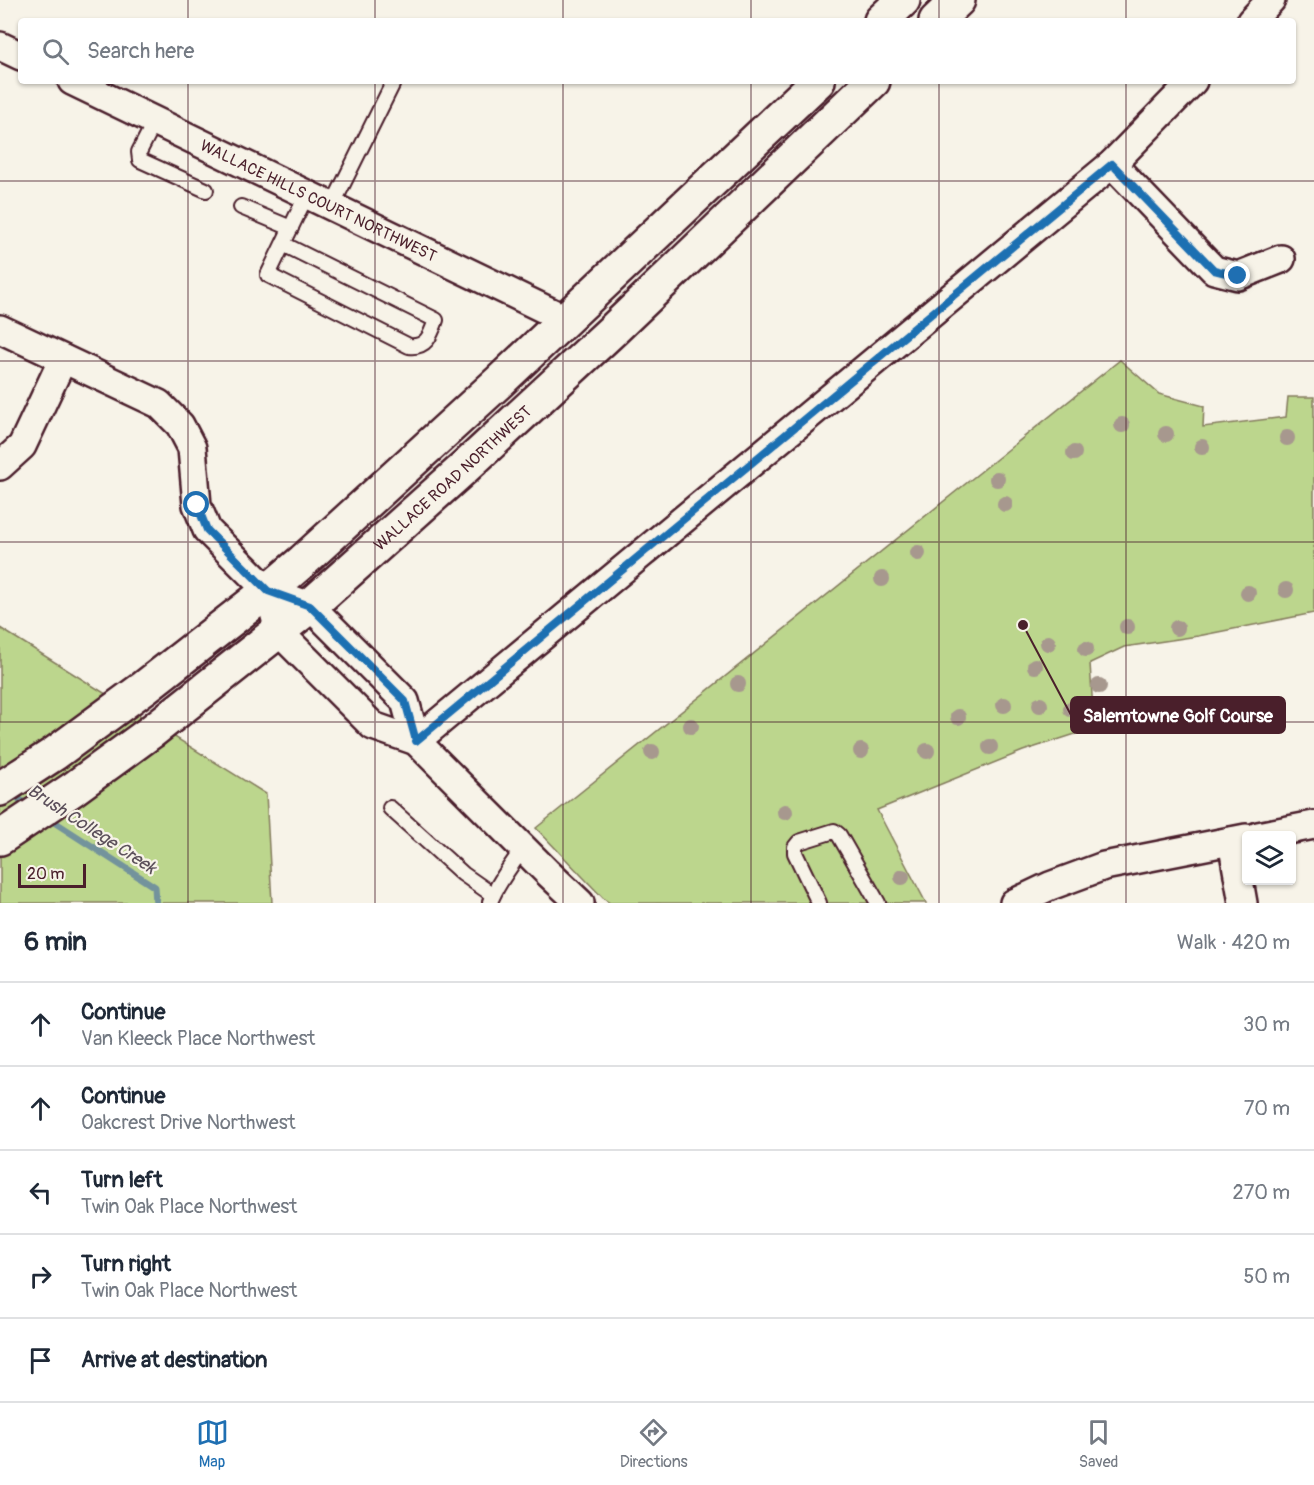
<!DOCTYPE html>
<html lang="en">
<head>
<meta charset="utf-8">
<style>
	:root { --surface:#fff; --page:#f6f6f7; --text:#1f2937; --muted:#747a83; --line:#e0e1e3; --accent:#1f6fb2 }
	body { margin:0; font-family:Pangolin,sans-serif; background:var(--page); color:var(--text) }
	.controls { position:absolute; right:18px; bottom:18px; display:grid; overflow:hidden; border-radius:6px; box-shadow:0 2px 4px #0004 }
	.controls button { width:54px; height:54px; display:grid; place-items:center; padding:0; border:0; border-bottom:2px solid var(--line); background:var(--surface); color:var(--text); font:30px sans-serif }
	.scale { position:absolute; left:18px; bottom:15px; width:68px; box-sizing:border-box; padding-left:6px; border:3px solid #4a1f2b; border-top:0; font-size:16px; line-height:21px; white-space:nowrap; color:#4a1f2b; -webkit-text-stroke:4px #f7f3e8; paint-order:stroke }
	.stop { position:absolute; width:18px; height:18px; margin:-14px; border:4px solid #1f6fb2; border-radius:50%; background:#fff }
	.stop.end { background:#1f6fb2; border-color:#fff; box-shadow:0 2px 6px #0008 }
	.list { margin:0; padding:0; list-style:none }
	h2 { display:flex; justify-content:space-between; align-items:center; height:78px; margin:0; padding:0 24px; font-size:26px }
	h2 small { font-size:20px; font-weight:400; color:var(--muted) }
	.list li { display:grid; grid-template-columns:39px 1fr auto; gap:18px; align-items:center; box-sizing:border-box; height:84px; padding:0 24px; border-top:2px solid var(--line) }
	.list b { display:block; font-size:22px; white-space:nowrap }
	.list p { margin:0; font-size:20px; white-space:nowrap; color:var(--muted) }
	.list em { font-size:20px; font-style:normal; color:var(--muted) }
	.icon { flex:none; width:33px; height:33px; fill:none; stroke:currentColor; stroke-width:2; stroke-linecap:round; stroke-linejoin:round }
	.map { position:relative; flex:none; width:1314px; height:903px; overflow:hidden }
	.search { position:absolute; background:var(--surface); box-shadow:0 2px 4px #0004; left:18px; right:18px; top:18px; height:66px; display:flex; align-items:center; gap:15px; box-sizing:border-box; padding:0 21px; border-radius:6px; color:var(--muted); font-size:22px }
	.sheet { height:498px; background:var(--surface) }
	nav { display:flex; justify-content:space-around; align-items:center; box-sizing:border-box; height:84px; border-top:2px solid var(--line); background:var(--surface); font-size:16px; color:var(--muted) }
	nav a { display:grid; justify-items:center; gap:3px }
	nav .on { color:var(--accent) }
	.map>svg:first-child { display:block }
	.green { fill:#bcd68d; stroke:#837a5c; stroke-width:1.5 }
	.lines { fill:none; stroke-linecap:round; stroke-linejoin:round }
	.stream { stroke:#73939c; stroke-width:7 }
	.lane-casing { stroke:#4a1f2b; stroke-width:18 }
	.street-casing { stroke:#4a1f2b; stroke-width:32 }
	.primary-casing { stroke:#4a1f2b; stroke-width:38 }
	.lane { stroke:#f7f3e8; stroke-width:14 }
	.street { stroke:#f7f3e8; stroke-width:27 }
	.primary { stroke:#f7f3e8; stroke-width:33 }
	.tree { fill:#a7988e }
	.route { stroke:#1f6fb2; stroke-width:8 }
	.grid { fill:none; stroke:#4a1f2b; stroke-width:1.5; stroke-opacity:0.55 }
	.labels { text-anchor:middle; stroke-width:4.5; stroke-linejoin:round; paint-order:stroke }
	.street-label { font-size:16px; fill:#4a1f2b; stroke:#f7f3e8 }
	.water-label { font-size:18px; font-style:italic; fill:#5b4f5a; stroke:#f7f3e8 }
	.leader { fill:none; stroke:#4a1f2b; stroke-width:2 }
	.callout-dot { fill:#4a1f2b; stroke:#f7f3e8; stroke-width:2 }
	.callout { fill:#4a1f2b; stroke:#4a1f2b; stroke-width:2 }
	.callout-label { font-size:18px; text-anchor:middle; font-weight:bold; fill:#fff }
</style>
</head>
<body>
<div class="map">
<svg width="1314" height="903" viewBox="0 0 1314 903">
	<rect width="100%" height="100%" fill="#f7f3e8"/>
	<filter id="ink" filterUnits="userSpaceOnUse"><feTurbulence type="fractalNoise" baseFrequency=".0167" numOctaves="2"/><feDisplacementMap in="SourceGraphic" scale="12" xChannelSelector="R" yChannelSelector="G"/><feConvolveMatrix kernelMatrix="1 2 1 2 8 2 1 2 1" color-interpolation-filters="sRGB"/></filter>
	<g filter="url(#ink)">
		<!-- green -->
		<g class="green">
			<polygon points="1120,360 1159,394 1204,406 1203,427 1286,417 1288,397 1314,397 1314,613 1198,636 1124,647 1090,663 1094,728 1023,751 877,810 926,903 610,903 604,899 536,828"/>
			<polygon points="0,628 266,794 272,903 0,903"/>
		</g>
		<g class="lines">
			<!-- stream -->
			<g class="stream">
				<polyline points="10,794 31,807"/>
				<polyline points="48,818 155,887 156,903"/>
			</g>
			<defs>
				<g id="lane">
					<polyline points="155,121 139,152 140,160 206,190"/>
					<polyline points="332,206 394,81"/>
					<polyline points="241,207 291,228"/>
					<path d="M 283,244 L 436,320 C 431,334 427,348 409,346 L 268,275 L 307,194"/>
					<polyline points="390,808 463,874 493,895"/>
					<path d="M 490,902 C 497,883 512,865 523,848"/>
					<polyline points="819,903 795,853 795,847 799,842 834,831 839,835 878,903"/>
				</g>
				<g id="street">
					<polyline points="1251,21 1271,0"/>
					<polyline points="0,46 21,56"/>
					<path id="s1" d="M 72,81 L 565,319"/>
					<polyline points="1112,164 1214,270 1238,276 1281,259"/>
					<polyline points="0,329 159,404 180,425 192,448 197,505 207,530 268,591 310,606 405,701 416,741"/>
					<polyline points="0,466 22,446 63,359"/>
					<polyline points="274,612 279,632 373,726 416,741 547,872 580,903"/>
					<polyline points="416,741 1112,164 1193,81"/>
					<polyline points="1258,836 1314,825"/>
					<polyline points="1232,841 1243,903"/>
					<polyline points="1014,903 1050,886 1104,866 1246,838"/>
				</g>
				<g id="primary">
					<polyline points="881,21 903,0"/>
					<polyline points="936,21 958,0"/>
					<polyline points="0,789 54,754 145,687 268,591 303,561 500,381 818,81"/>
					<path id="s2" d="M 0,838 L 73,789 L 151,732 L 310,606 L 463,469 L 613,330 L 873,81"/>
				</g>
			</defs>
			<!-- lane casing -->
			<use href="#lane" class="lane-casing"/>
			<!-- street casing -->
			<use href="#street" class="street-casing"/>
			<!-- primary casing -->
			<use href="#primary" class="primary-casing"/>
			<!-- lane -->
			<use href="#lane" class="lane"/>
			<!-- street -->
			<use href="#street" class="street"/>
			<!-- primary -->
			<use href="#primary" class="primary"/>
		</g>
		<!-- trees -->
		<g class="tree">
			<circle cx="1122" cy="425" r="8"/>
			<circle cx="1166" cy="434" r="8"/>
			<circle cx="1287" cy="438" r="8"/>
			<circle cx="1202" cy="447" r="8"/>
			<circle cx="1074" cy="453" r="8"/>
			<circle cx="997" cy="479" r="8"/>
			<circle cx="1005" cy="504" r="8"/>
			<circle cx="918" cy="553" r="8"/>
			<circle cx="882" cy="579" r="8"/>
			<circle cx="1286" cy="590" r="8"/>
			<circle cx="1248" cy="593" r="8"/>
			<circle cx="1127" cy="627" r="8"/>
			<circle cx="1177" cy="628" r="8"/>
			<circle cx="1048" cy="643" r="8"/>
			<circle cx="1086" cy="649" r="8"/>
			<circle cx="1035" cy="666" r="8"/>
			<circle cx="738" cy="684" r="8"/>
			<circle cx="1099" cy="686" r="8"/>
			<circle cx="1004" cy="705" r="8"/>
			<circle cx="1040" cy="705" r="8"/>
			<circle cx="1071" cy="709" r="8"/>
			<circle cx="958" cy="717" r="8"/>
			<circle cx="691" cy="726" r="8"/>
			<circle cx="990" cy="747" r="8"/>
			<circle cx="861" cy="751" r="8"/>
			<circle cx="927" cy="751" r="8"/>
			<circle cx="652" cy="752" r="8"/>
			<circle cx="785" cy="812" r="8"/>
			<circle cx="902" cy="877" r="8"/>
		</g>
	</g>
	<g class="lines" filter="url(#ink)">
		<!-- route -->
		<polyline class="route" points="197,505 207,530 268,591 310,606 405,701 416,741 1112,164 1214,270 1238,276"/>
	</g>
	<!-- grid -->
	<path class="grid" d="M 188,0 L 188,21M 375,0 L 375,21M 563,0 L 563,21M 751,0 L 751,21M 939,0 L 939,21M 1126,0 L 1126,21M 188,81 L 188,903M 375,81 L 375,903M 563,81 L 563,903M 751,81 L 751,903M 939,81 L 939,903M 1126,81 L 1126,903M 0,181 L 1314,181M 0,361 L 1314,361M 0,542 L 1314,542M 0,722 L 1314,722"/>
	<g class="labels">
		<!-- street labels -->
		<g class="street-label">
			<text dy="6" stroke="none"><textPath href="#s1" startOffset="274">WALLACE HILLS COURT NORTHWEST</textPath></text>
			<text dy="6" stroke="none"><textPath href="#s2" startOffset="579">WALLACE ROAD NORTHWEST</textPath></text>
		</g>
		<!-- water labels -->
		<g class="water-label">
			<text transform="translate(92 829) rotate(33)" y="6">Brush College Creek</text>
		</g>
	</g>
	<!-- callouts -->
	<path class="leader" d="M1023 625L1071 715"/>
	<circle class="callout-dot" cx="1023" cy="625" r="6"/>
	<rect class="callout" x="1071" y="697" width="214" height="36" rx="6"/>
	<g class="callout-label">
		<text x="1178" y="722">Salemtowne Golf Course</text>
	</g>
</svg>
<div class="controls">
<button><svg class="icon" aria-label="layers" viewBox="0 0 24 24"><path d="M12 4l9 5-9 5-9-5zM3 14l9 5 9-5"/></svg></button>
</div>
<div class="scale">20 m</div>
<div class="stop" style="left:197px;top:505px"></div>
<div class="stop end" style="left:1238px;top:276px"></div>
<div class="search"><svg class="icon" aria-label="search" viewBox="0 0 24 24"><circle cx="10" cy="10" r="6"/><path d="M15 15l6 6"/></svg>Search here</div>
</div>
<section class="sheet">
<h2>6 min<small>Walk · 420 m</small></h2>
<ul class="list">
<li><svg class="icon" aria-label="ahead" viewBox="0 0 24 24"><path d="M12 20V5M6 11l6-6 6 6"/></svg><div><b>Continue</b><p>Van Kleeck Place Northwest</p></div><em>30 m</em></li>
<li><svg class="icon" aria-label="ahead" viewBox="0 0 24 24"><path d="M12 20V5M6 11l6-6 6 6"/></svg><div><b>Continue</b><p>Oakcrest Drive Northwest</p></div><em>70 m</em></li>
<li><svg class="icon" aria-label="left" viewBox="0 0 24 24"><path d="M17 20v-9H6M10 6l-5 5 5 5"/></svg><div><b>Turn left</b><p>Twin Oak Place Northwest</p></div><em>270 m</em></li>
<li><svg class="icon" aria-label="right" viewBox="0 0 24 24"><path d="M7 20v-9h11M14 6l5 5-5 5"/></svg><div><b>Turn right</b><p>Twin Oak Place Northwest</p></div><em>50 m</em></li>
<li><svg class="icon" aria-label="arrive" viewBox="0 0 24 24"><path d="M6 21V4h12l-3 4 3 4H6"/></svg><div><b>Arrive at destination</b></div></li>
</ul>
</section>
<nav>
<a class="on"><svg class="icon" aria-label="map" viewBox="0 0 24 24"><path d="M3 6l6-2 6 2 6-2v14l-6 2-6-2-6 2zM9 4v14M15 6v14"/></svg>Map</a>
<a><svg class="icon" aria-label="directions" viewBox="0 0 24 24"><path d="M12 3l9 9-9 9-9-9zM9 14v-3h6M13 9l2 2-2 2"/></svg>Directions</a>
<a><svg class="icon" aria-label="saved" viewBox="0 0 24 24"><path d="M7 4h10v16l-5-4-5 4z"/></svg>Saved</a>
</nav>
</body>
</html>
